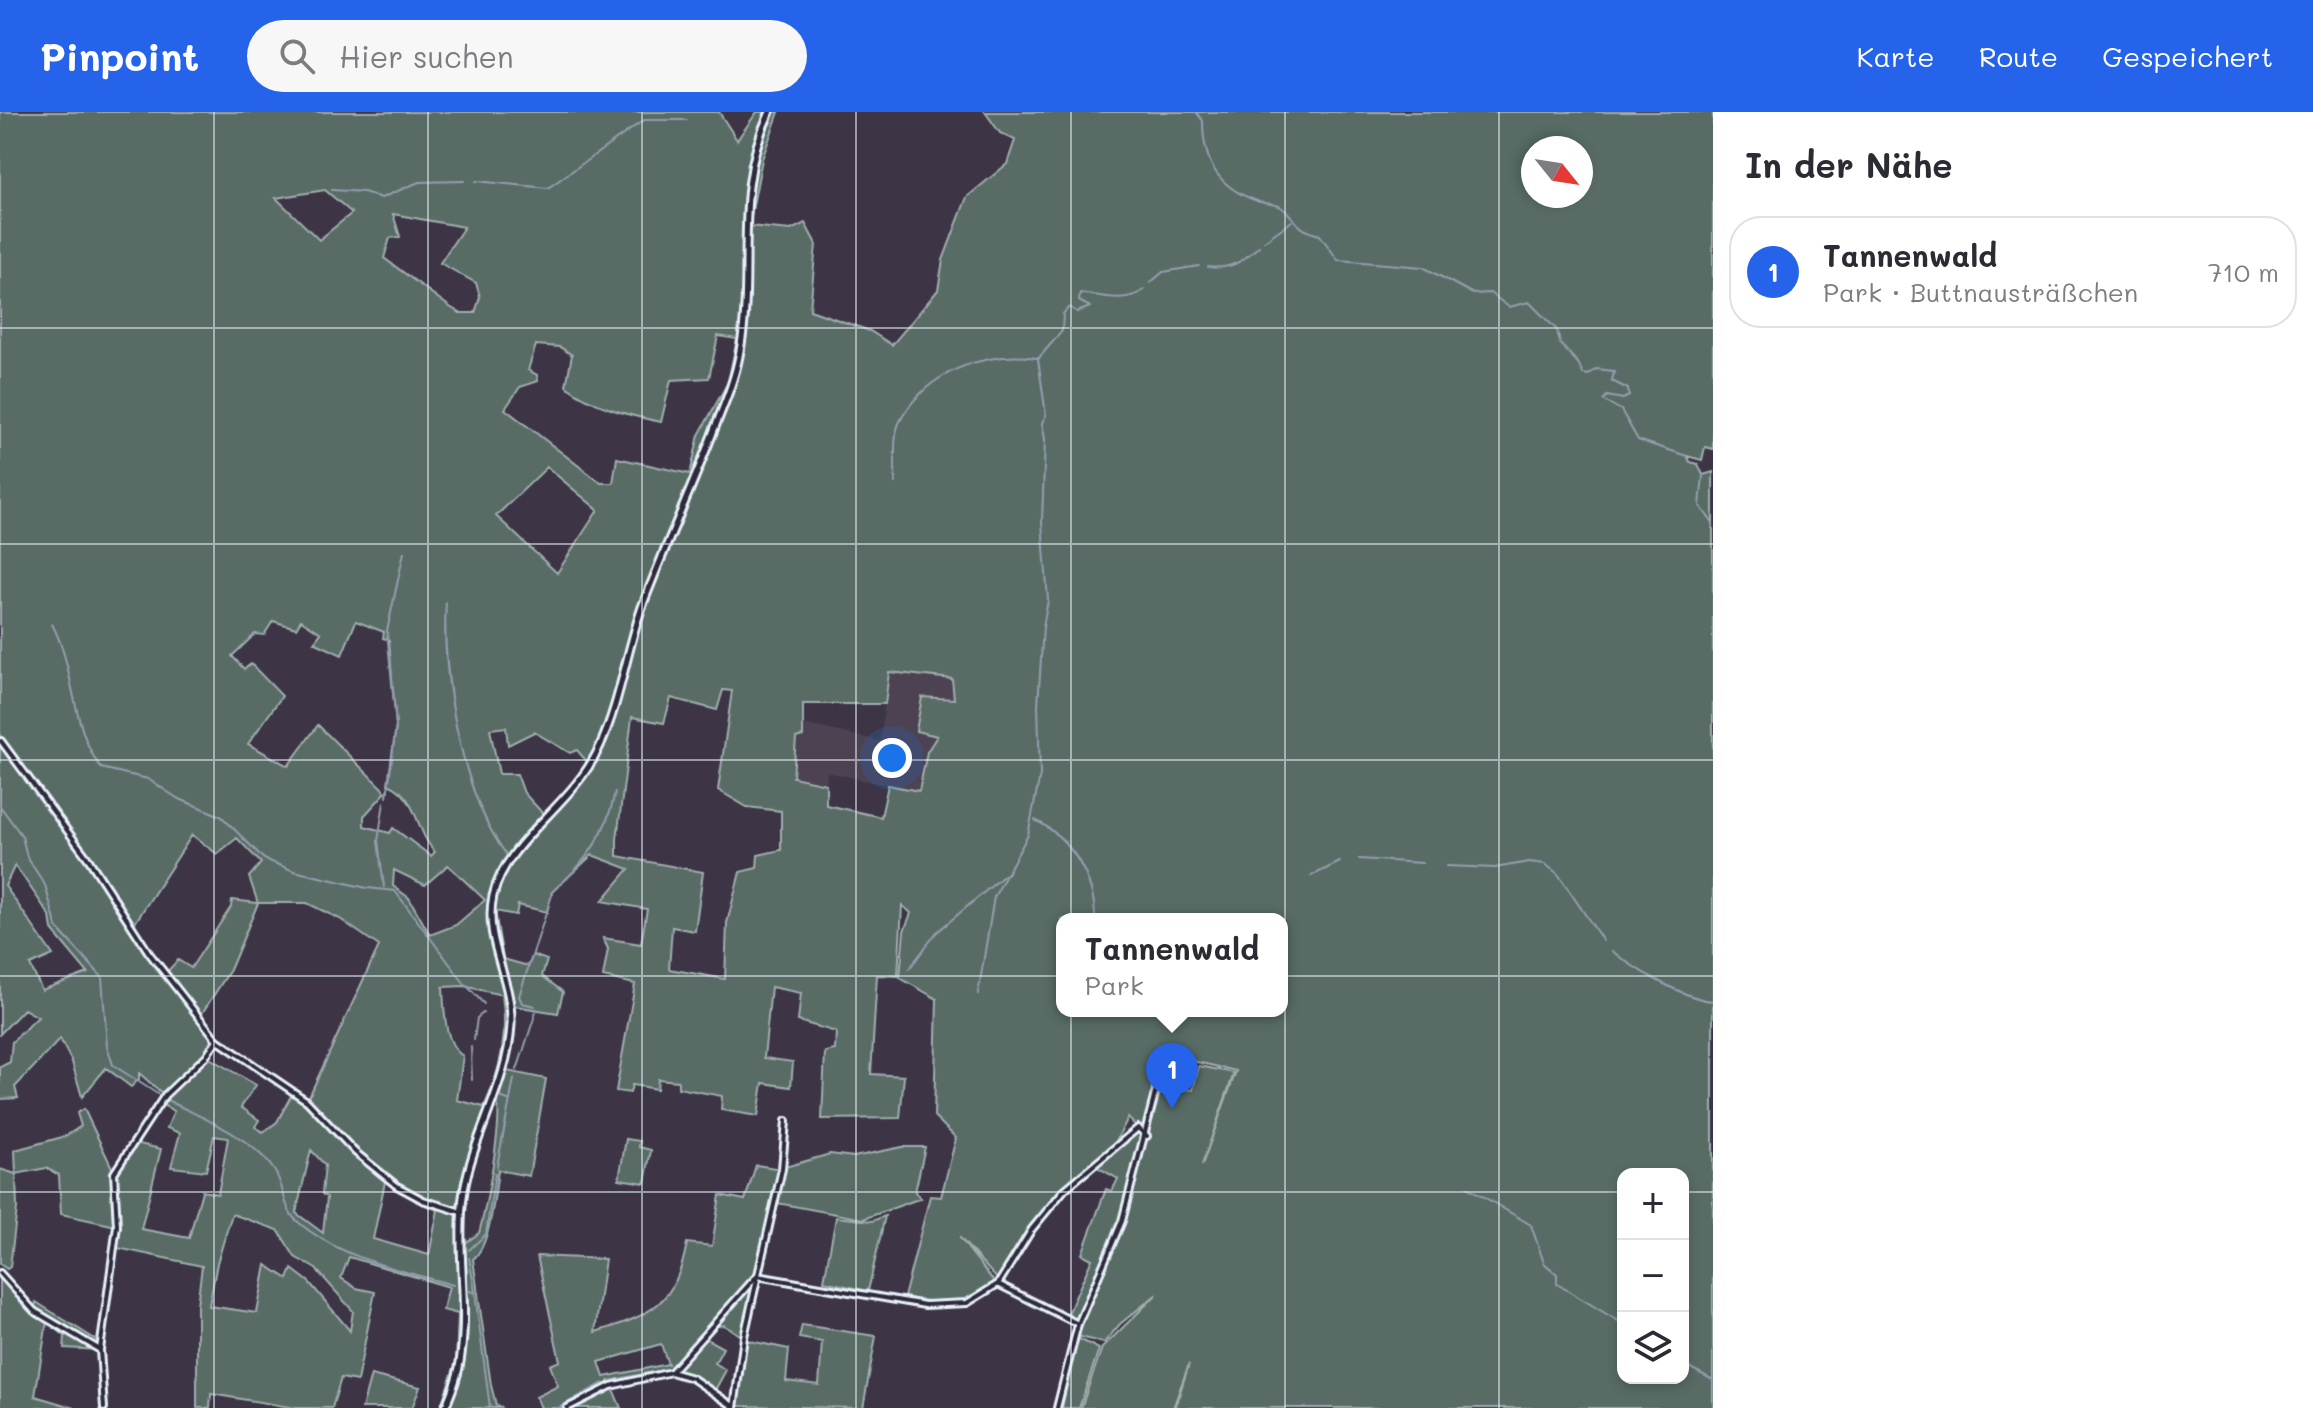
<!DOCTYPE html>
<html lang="de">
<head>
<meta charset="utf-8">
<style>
	:root { --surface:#fff; --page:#f7f7f7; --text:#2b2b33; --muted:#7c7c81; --line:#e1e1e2; --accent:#2563eb }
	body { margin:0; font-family:Mali,sans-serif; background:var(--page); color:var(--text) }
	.controls { position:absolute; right:24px; bottom:24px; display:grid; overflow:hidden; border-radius:16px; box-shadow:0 4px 12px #0003 }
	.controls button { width:72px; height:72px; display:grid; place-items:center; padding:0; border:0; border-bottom:2px solid var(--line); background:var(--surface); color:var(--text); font:40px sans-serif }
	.compass { position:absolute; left:1521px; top:24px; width:72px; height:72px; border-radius:50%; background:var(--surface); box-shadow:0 4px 12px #0003; rotate:120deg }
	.you { position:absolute; left:892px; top:646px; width:28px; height:28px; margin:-20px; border:6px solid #fff; border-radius:50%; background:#1a73e8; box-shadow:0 0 0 12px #1a73e833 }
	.badge { display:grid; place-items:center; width:52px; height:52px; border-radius:50%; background:var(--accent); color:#fff; font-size:26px; font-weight:700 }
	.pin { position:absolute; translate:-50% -66px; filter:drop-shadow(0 2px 4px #0008) }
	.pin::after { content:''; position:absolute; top:42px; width:28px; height:24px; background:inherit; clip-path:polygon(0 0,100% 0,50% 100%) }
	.popup { position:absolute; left:1056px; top:801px; width:232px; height:104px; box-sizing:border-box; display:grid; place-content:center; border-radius:16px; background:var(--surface); filter:drop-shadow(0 2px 6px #0005); font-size:26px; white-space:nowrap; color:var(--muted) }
	.popup b { font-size:30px; color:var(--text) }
	.popup::after { content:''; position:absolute; left:50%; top:100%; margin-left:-16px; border:16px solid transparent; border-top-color:var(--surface) }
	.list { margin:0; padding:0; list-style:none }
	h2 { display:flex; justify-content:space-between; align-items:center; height:104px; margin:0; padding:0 32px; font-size:34px }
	h2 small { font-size:26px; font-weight:400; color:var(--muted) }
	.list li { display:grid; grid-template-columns:52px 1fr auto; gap:24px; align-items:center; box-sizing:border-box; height:112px; margin:0 16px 16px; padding:0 16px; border:2px solid var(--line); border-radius:32px }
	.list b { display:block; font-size:30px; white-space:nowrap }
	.list p { margin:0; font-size:26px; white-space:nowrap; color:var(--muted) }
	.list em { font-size:26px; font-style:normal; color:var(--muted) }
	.icon { flex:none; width:44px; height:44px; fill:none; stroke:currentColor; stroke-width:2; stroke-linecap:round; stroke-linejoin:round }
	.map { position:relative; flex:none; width:1713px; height:1296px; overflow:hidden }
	header { display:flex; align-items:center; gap:48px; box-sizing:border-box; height:112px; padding:0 40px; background:var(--accent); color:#fff }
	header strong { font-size:38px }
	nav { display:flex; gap:44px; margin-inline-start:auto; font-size:28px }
	.search { width:560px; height:72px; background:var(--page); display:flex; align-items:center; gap:20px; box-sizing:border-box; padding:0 28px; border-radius:44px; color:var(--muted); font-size:30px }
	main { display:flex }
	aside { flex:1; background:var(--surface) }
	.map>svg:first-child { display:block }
	.built { fill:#4e4251 }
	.green { fill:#596c65; stroke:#a0aeae; stroke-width:2; fill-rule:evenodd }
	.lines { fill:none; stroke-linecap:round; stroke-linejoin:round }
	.stream { stroke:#939eaf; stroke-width:2 }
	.street-casing { stroke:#e8f1f8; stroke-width:10 }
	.secondary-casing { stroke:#e8f1f8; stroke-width:11 }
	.street { stroke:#2f2a3d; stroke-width:4 }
	.secondary { stroke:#2f2a3d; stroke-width:5 }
	.grid { fill:none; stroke:#e8f1f8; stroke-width:2; stroke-opacity:0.55 }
</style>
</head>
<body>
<header>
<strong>Pinpoint</strong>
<div class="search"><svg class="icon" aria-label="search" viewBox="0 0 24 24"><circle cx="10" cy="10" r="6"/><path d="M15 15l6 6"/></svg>Hier suchen</div>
<nav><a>Karte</a><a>Route</a><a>Gespeichert</a></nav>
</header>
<main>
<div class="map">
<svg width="1713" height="1296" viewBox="0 0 1713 1296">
	<rect width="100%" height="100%" fill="#3d3546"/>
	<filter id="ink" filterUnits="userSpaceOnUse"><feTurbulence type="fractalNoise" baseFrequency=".0125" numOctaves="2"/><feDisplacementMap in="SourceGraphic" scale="16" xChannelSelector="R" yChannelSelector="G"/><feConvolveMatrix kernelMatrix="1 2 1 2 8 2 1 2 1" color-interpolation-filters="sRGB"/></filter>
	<g filter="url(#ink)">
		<!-- built -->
		<polygon class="built" points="889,560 952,566 954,587 922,585 937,623 927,640 919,680 827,660 826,672 792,665 796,626 803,624 803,612 880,629"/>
		<!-- green -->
		<g class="green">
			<path d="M 0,0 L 719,0 L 737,28 L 757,0 L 779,0 L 762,47 L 749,114 L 791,118 L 805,111 L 816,132 L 810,198 L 870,219 L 892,233 L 938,178 L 943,148 L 967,85 L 1007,52 L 1015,28 L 1000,21 L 985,0 L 1713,0 L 1713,337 L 1705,335 L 1702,348 L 1687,344 L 1690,350 L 1698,352 L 1703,363 L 1713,360 L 1713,1296 L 1175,1296 L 1189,1252 L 1173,1296 L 1081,1296 L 1102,1236 L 1157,1182 L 1120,1212 L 1104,1231 L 1077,1224 L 1120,1121 L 1162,974 L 1193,978 L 1199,954 L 1234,961 L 1202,1053 L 1236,959 L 1166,943 L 1151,1007 L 1138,1016 L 1128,1006 L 1115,1031 L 1063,1077 L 998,1168 L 959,1125 L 995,1171 C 970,1195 936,1192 904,1185 L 930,1084 L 941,1085 L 956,1026 L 934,1004 L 937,887 L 900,866 L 904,819 L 911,801 L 902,793 L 898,864 L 877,863 L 871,962 L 904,964 L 900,1006 L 822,1007 L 825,940 L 835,938 L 836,920 L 798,909 L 801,881 L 771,875 L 764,946 L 793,950 L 791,975 L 763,971 L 758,1004 L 721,998 L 722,984 L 678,976 L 678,969 L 658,967 L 657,977 L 632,973 L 630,981 L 616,979 L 635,872 L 603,865 L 608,837 L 603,826 L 641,832 L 647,797 L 602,789 L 629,757 L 592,743 L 552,780 L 547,800 L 518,793 L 516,803 L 495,799 L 503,847 L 528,854 L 533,843 L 547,848 L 542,864 L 563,880 L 558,901 L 514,894 L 514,917 L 507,959 L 546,967 L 529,1064 L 498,1058 C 495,1081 490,1135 473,1147 L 491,1273 L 496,1293 L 502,1296 L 440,1296 L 456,1250 L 458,1202 L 443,1198 L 449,1175 L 349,1145 L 341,1166 L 356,1176 L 375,1180 L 357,1269 L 341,1266 L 332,1296 L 296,1296 L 211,1282 L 210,1296 L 197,1296 L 197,1193 L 202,1154 L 113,1135 L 116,1114 L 61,1102 L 59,1063 L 46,1056 L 16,1062 L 17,1096 L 10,1155 L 7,1157 L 0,1152 L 0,1057 L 16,1062 L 15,1038 L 66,1024 L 81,1014 L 77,1001 L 84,997 L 114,1060 L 135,1031 L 161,1037 L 141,1117 L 189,1126 L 202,1079 L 218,1082 L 228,1026 L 214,1024 L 206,1059 L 171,1055 L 180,1021 L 167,1016 L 174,999 L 159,991 L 164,983 L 139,961 L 139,967 L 131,975 L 106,956 L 82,985 L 72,950 L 60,927 L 15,975 L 18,986 L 0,987 L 0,955 L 10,950 L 12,930 L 38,905 L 24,897 L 0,922 ZM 1533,36 L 1581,36 L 1581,84 L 1533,84 ZM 325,78 L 352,101 L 319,128 L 276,86 ZM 393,102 L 464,115 L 440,151 L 476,171 L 480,185 L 475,201 L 460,201 L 450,195 L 384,146 L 390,126 L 400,125 ZM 718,224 L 737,227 L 728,270 L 699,323 L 690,362 L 617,346 L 613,371 L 601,371 L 505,297 L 520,275 L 538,269 L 537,263 L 528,258 L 536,233 L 560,235 L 572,243 L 566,274 C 594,295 627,303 661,310 L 671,268 L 709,266 ZM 547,355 L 598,398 L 557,461 L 496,404 ZM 301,508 L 321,521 L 314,530 L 342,543 L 356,509 L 384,520 L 383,526 L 389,528 L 396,614 L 388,672 C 418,684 415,719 435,740 L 431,744 L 393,716 L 390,721 L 364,714 L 364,704 L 386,680 L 318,613 L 288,654 L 248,632 L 282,584 L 251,552 L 244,557 L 232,544 L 255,522 L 264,523 L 273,509 L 296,516 ZM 889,560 L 952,567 L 954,587 L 922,585 L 916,619 L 937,624 L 927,640 L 919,679 L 888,673 L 881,705 L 826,693 L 826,672 L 793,665 L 796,626 L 803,624 L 803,592 L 885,592 ZM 723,578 L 732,579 L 718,678 L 747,695 L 781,699 L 781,738 L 758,743 L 757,756 L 740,760 L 727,811 L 725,867 L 669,857 L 672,815 L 695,819 L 703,760 L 617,744 L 617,727 L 632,605 L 664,611 L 671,586 L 717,598 ZM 506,615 L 508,633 L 534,620 L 570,641 L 577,638 L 588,651 L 546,705 L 524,681 L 517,662 L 499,662 L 490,617 ZM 192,723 L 217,742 L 237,726 L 261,751 L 249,765 L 258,791 L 232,788 L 231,795 L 191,856 L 178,848 L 166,861 L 133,814 ZM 15,753 L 50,804 L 52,818 L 88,861 L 42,878 L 30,853 L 53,843 L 5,774 ZM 448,753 L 485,788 L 456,813 L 430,823 L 409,786 L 393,774 L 394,758 L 425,773 ZM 258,791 L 307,791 L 340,807 L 379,834 L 307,989 L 293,980 L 277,1010 L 263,1020 L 255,1015 L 259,1008 L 241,995 L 256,973 L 206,944 L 217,928 L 199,906 L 230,858 ZM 1062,807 L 1282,807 L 1282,899 L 1062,899 ZM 464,874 L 502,883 C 508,923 501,958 484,995 L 457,988 L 463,944 C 444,933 444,895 443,875 ZM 496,987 C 505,1002 485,1099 479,1121 L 464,1132 C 462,1082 477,1033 496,987 ZM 311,1038 L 325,1053 L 322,1082 L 327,1085 L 323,1121 L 296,1101 ZM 1623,1062 L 1683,1062 L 1683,1266 L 1623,1266 ZM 386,1065 L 417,1090 L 438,1098 L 429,1143 L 373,1127 ZM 232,1102 L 278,1118 L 295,1145 L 316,1157 L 353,1199 L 350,1219 L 309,1170 L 292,1157 L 288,1167 L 266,1153 L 257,1201 L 209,1194 L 217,1151 Z"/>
			<polygon points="1137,1019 1145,1026 1119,1116 1076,1207 1067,1204 1092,1147 1082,1142 1106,1077 1112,1079 1118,1067 1094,1053"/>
			<polygon points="626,1027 640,1029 639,1035 651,1038 645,1071 619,1067"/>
			<polygon points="902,1035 925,1035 915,1080 921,1086 863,1107 777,1091 785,1055 830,1042 854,1045"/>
			<path d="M 756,1053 L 782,1057 L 744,1225 L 723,1213 L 710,1216 L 703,1225 L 723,1236 L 715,1251 L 726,1258 L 714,1280 C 673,1253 656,1264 612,1275 L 621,1296 L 541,1296 L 536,1285 L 558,1274 L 550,1253 L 560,1249 L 537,1144 L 605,1147 L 595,1220 C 651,1204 676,1191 687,1131 L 712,1134 L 720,1083 L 745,1088 ZM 661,1232 L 668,1252 L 604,1265 L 599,1250 Z"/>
			<polygon points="885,1104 868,1179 824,1169 836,1105 872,1109"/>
			<polygon points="0,1163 47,1210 35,1284 75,1296 0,1296"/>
			<polygon points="36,1190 101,1231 100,1238 64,1236 65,1224 34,1199"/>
			<polygon points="802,1213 876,1224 863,1296 735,1294 745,1228 789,1237 786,1269 819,1273 822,1230 799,1226"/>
			<polygon points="1077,1226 1099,1237 1079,1296 1062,1296"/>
			<polygon points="371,1263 420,1275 412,1296 362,1296"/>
		</g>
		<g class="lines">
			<!-- stream -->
			<g class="stream">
				<path d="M 1196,0 L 1203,9 C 1203,49 1217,75 1257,89 C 1264,92 1275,91 1281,95 C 1300,108 1292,116 1320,123 L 1338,148 L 1423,155 L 1473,182 L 1490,181 L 1509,195 L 1529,190 L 1557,218 L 1560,232 L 1578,251 L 1583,262 L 1588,263 L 1596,257 L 1614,259 L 1612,269 L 1628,277 L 1629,284 L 1623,287 L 1607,284 L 1603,288 L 1621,298 L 1638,328 L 1687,344"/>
				<polyline points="476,69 548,76 644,8 687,8"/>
				<polyline points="332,78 364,80 381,86 419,70 464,69"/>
				<polyline points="1264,129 1292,109"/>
				<path d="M 1208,155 C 1231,158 1243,149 1259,134"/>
				<polyline points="1150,171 1163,160 1199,154"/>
				<polyline points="1703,363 1700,394 1713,411"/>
				<path d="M 895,371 C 896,354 892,324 900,309 C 927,259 984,239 1037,246"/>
				<path d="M 446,490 C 441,563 462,683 506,742"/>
				<path d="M 52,512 C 76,557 70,614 101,656 L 148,667 L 177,686 L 221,704 L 264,747 L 294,759 L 367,776 L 395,779 L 464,871 L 484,892"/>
				<polyline points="387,685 396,614 387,519 404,440"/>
				<polyline points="0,694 22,724 27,745 45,773 57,816 102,865 107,934 113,953 159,983"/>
				<path d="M 1035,708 C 1071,726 1095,766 1095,807"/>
				<polyline points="1359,747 1422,751"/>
				<polyline points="1447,754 1495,756 1529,750 1545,752 1558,762 1603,829"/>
				<polyline points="1311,764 1340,750"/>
				<polyline points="384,775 378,729 384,690"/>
				<path d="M 555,777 C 586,751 607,721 615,680"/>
				<path d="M 1612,839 C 1634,857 1685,887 1713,889"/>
				<polyline points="909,857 936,821 1008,760"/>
				<path d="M 978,882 L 994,785 L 1028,723 L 1040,663 L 1038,593 L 1043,515 L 1048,488 L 1042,410 L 1045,327 L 1042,311 L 1046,303 L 1038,247 L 1062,219 L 1063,202 L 1069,195 L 1077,200 L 1090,195 L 1079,189 L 1080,181 C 1102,184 1127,192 1145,177"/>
				<polyline points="535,894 522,891 519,884 552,783"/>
				<polyline points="474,928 477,906 483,901"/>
				<polyline points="471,935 472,968"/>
				<polyline points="517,958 536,900"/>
				<polyline points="500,985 508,988"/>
				<path d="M 167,988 C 202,1006 251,1024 274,1058 C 284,1072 283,1096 296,1108 C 338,1146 400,1158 453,1173"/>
				<polyline points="497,1054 514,967"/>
				<polyline points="1467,1075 1531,1113 1544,1151 1557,1162 1557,1172 1623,1212"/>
				<polyline points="469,1138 486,1122 495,1062"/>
				<polyline points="469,1146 475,1180"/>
				<polyline points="470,1179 475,1181 490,1296"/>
				<polyline points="706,1225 738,1189"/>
				<polyline points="1683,1252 1713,1268"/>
				<polyline points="676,1258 703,1228"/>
				<polyline points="608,1269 668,1257"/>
				<polyline points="558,1296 603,1271"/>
			</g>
			<defs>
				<g id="street">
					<polyline points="1,629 89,748 149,841 217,928 307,989 355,1040 397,1074 423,1088 461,1100"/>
					<polyline points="0,1161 34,1199 100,1238"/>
					<polyline points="757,1164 925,1193 967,1191 998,1172 1032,1117 1064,1078 1138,1016 1147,1024"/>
					<polyline points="998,1172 1078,1212"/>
					<polyline points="671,1260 692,1266 733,1294"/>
					<polyline points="104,1296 100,1238 117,1114 114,1061 165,983 206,944 217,928"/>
					<polyline points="567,1296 611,1274 671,1260 755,1166"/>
					<polyline points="734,1296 744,1225 782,1057 786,1009"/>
					<polyline points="1057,1296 1078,1212 1122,1109 1165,943"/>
				</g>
				<path id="secondary" d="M 445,1296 C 452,1279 459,1262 461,1243 C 469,1189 455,1133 464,1078 C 474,1021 508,970 511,913 C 513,868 483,828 493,784 C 506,727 574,693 600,634 C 620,590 626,541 642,495 C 664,437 690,380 712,323 C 722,297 734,271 739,244 C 756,162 731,79 770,0"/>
			</defs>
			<!-- street casing -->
			<use href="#street" class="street-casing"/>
			<!-- secondary casing -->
			<use href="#secondary" class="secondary-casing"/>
			<!-- street -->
			<use href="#street" class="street"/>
			<!-- secondary -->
			<use href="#secondary" class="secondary"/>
		</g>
	</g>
	<!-- grid -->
	<path class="grid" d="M 214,0 L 214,1296M 428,0 L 428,1296M 642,0 L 642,1296M 856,0 L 856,1296M 1071,0 L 1071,1296M 1285,0 L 1285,1296M 1499,0 L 1499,1296M 0,216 L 1713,216M 0,432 L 1713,432M 0,648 L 1713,648M 0,864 L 1713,864M 0,1080 L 1623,1080M 1683,1080 L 1713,1080"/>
</svg>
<div class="controls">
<button>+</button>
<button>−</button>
<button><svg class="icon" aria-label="layers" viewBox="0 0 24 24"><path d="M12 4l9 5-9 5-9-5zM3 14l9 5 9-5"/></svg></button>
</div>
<svg class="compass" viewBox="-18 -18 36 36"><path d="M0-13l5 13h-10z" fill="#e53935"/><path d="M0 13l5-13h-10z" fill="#7c7c81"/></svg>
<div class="you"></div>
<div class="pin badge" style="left:1172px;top:997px">1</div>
<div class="popup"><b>Tannenwald</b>Park</div>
</div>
<aside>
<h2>In der Nähe<small></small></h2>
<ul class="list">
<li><span class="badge">1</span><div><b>Tannenwald</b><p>Park · Buttnausträßchen</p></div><em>710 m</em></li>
</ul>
</aside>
</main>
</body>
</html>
